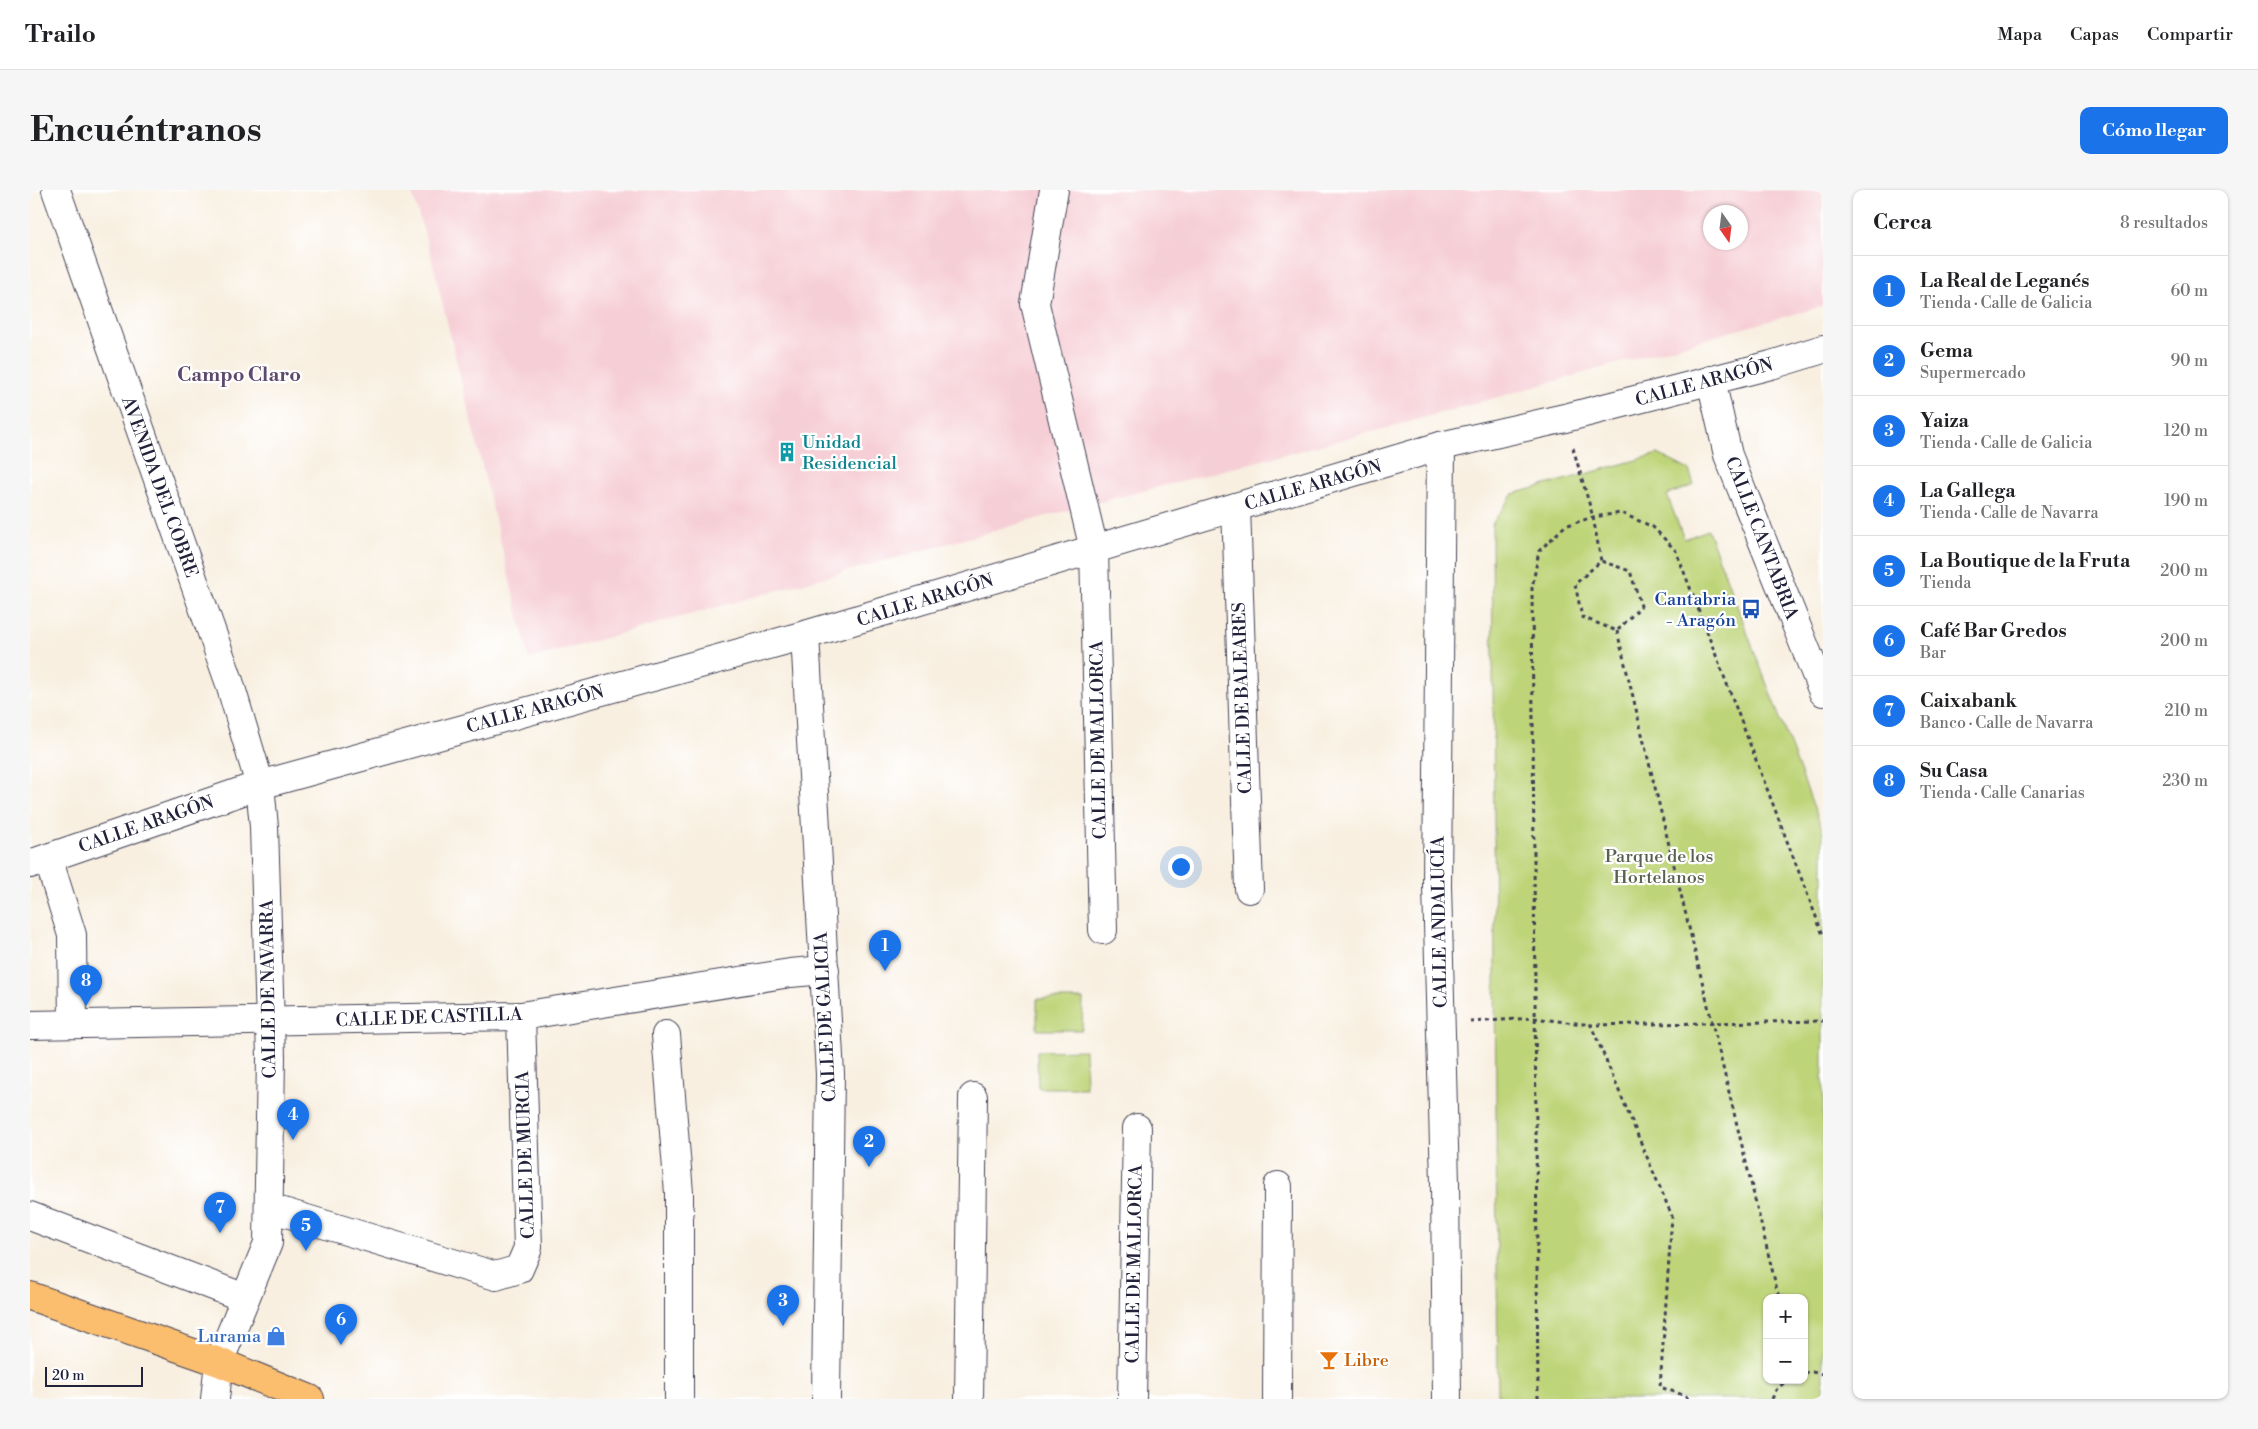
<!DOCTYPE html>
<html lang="es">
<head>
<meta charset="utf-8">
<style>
	:root { --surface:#fff; --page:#f6f6f6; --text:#202124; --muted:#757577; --line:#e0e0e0; --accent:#1a73e8 }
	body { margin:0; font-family:"Libre Bodoni",serif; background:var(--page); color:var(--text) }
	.controls { position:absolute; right:15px; bottom:15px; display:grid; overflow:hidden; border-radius:10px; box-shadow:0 1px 4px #0004 }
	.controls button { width:45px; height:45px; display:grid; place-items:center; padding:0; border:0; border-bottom:1px solid var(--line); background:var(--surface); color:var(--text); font:25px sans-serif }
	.compass { position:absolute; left:1673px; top:15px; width:45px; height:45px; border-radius:50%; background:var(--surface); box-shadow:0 1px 4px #0004; rotate:166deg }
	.scale { position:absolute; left:15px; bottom:12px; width:98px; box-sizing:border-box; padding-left:5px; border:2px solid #22223b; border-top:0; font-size:14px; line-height:18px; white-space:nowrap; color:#22223b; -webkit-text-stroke:4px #fff; paint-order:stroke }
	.you { position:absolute; left:1150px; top:676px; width:18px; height:18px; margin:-12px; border:4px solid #fff; border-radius:50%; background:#1a73e8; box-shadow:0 0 0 8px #1a73e833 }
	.badge { display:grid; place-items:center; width:32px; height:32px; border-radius:50%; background:var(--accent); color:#fff; font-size:16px; font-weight:700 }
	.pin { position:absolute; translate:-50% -41px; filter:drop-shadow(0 1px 2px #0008) }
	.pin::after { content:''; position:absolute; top:26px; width:18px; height:15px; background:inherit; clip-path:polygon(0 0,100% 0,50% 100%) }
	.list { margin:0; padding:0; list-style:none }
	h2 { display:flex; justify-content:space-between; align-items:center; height:65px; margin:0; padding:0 20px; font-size:21px }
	h2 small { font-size:16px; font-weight:400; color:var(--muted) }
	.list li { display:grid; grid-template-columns:32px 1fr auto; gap:15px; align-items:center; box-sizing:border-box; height:70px; padding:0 20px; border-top:1px solid var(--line) }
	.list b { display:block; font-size:19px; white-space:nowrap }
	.list p { margin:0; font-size:16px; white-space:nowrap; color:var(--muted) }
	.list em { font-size:16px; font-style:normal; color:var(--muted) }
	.map { position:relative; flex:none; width:1793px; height:1209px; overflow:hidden; border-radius:10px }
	header { display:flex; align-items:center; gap:30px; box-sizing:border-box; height:70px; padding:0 25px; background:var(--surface); border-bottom:1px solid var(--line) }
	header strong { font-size:24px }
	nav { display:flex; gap:28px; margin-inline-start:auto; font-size:18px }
	.intro { display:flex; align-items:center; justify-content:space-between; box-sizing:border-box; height:120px; padding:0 30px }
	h1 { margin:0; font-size:35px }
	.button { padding:12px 22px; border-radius:10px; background:var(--accent); color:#fff; font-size:18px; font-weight:700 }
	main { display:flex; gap:30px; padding:0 30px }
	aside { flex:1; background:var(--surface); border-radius:10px; box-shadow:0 1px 4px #0004 }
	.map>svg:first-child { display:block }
	.built { fill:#f6cfd6; fill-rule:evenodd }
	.green { fill:#bed478; stroke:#707b5a; fill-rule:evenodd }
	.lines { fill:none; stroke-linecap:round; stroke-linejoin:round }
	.minor-casing { stroke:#424154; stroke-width:30 }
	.major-casing { stroke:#424154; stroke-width:30 }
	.path { stroke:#424154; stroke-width:3; stroke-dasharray:4 4; stroke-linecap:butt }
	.minor { stroke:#fff; stroke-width:28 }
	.major { stroke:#fbbd6e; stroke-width:28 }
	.labels { text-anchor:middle; stroke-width:4.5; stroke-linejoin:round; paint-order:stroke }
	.street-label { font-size:18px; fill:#22223b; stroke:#fff }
	.culture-label { font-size:18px; fill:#0d838f; stroke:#fff; text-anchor:start }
	.transit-label { font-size:18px; fill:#164399; stroke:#fff; text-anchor:end }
	.park-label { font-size:18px; fill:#596050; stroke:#fff }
	.shop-label { font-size:18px; fill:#366cbe; stroke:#fff; text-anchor:end }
	.food-label { font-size:18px; fill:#c56008; stroke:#fff; text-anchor:start }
	.quarter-label { font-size:20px; font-weight:bold; fill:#5e4a6d; stroke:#fff }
</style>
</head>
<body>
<header>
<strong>Trailo</strong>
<nav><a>Mapa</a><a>Capas</a><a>Compartir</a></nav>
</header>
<div class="intro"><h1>Encuéntranos</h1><a class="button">Cómo llegar</a></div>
<main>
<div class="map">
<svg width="1793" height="1209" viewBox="0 0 1793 1209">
	<rect width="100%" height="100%" fill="#fff"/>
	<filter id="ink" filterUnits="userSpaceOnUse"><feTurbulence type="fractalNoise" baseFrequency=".02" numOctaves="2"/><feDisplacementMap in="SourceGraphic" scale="10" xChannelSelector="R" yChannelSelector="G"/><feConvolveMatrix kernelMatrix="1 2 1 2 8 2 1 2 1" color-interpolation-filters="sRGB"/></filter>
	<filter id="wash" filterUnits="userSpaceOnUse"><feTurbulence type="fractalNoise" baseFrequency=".0096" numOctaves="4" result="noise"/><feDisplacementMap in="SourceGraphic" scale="20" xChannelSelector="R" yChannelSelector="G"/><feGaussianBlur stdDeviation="1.12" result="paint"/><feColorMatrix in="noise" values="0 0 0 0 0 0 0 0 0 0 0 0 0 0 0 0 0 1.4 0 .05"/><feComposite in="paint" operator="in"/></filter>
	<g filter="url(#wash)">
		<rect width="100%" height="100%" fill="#f8efe0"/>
		<!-- built -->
		<path class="built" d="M 381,0 L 1793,0 L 1793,116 L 1361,237 L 1028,323 L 499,469 L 400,62 ZM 1680,22 L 1710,22 L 1710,52 L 1680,52 Z"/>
		<!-- green -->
		<g class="green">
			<path d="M 1628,264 L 1659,280 L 1664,295 L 1637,305 L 1654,349 L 1678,340 L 1793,641 L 1793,1209 L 1468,1209 L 1462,334 L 1483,304 ZM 1737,1108 L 1774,1108 L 1774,1190 L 1737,1190 Z"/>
			<polygon points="1007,809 1053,809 1052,840 1007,840"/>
			<polygon points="1055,860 1056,898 1008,898 1007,861"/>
		</g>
	</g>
	<g filter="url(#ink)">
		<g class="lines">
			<defs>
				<g id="minor">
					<polyline points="26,0 199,491 230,595 234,637 241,867 238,1053 189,1172 185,1209"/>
					<polyline points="1024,0 1005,114 1064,359 1073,740"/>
					<polyline points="1681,190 1698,265 1793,502"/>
					<polyline points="1411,256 1407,696 1415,993 1417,1209"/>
					<polyline points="1206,317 1219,699"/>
					<polyline points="775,445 800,884 796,1209"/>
					<polyline points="18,668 42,745 43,834"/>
					<polyline points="0,674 230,595 775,445 1411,256 1535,228 1741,175 1793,159"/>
					<polyline points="0,835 491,826 760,783 795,780"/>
					<polyline points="636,845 649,1003 649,1209"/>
					<polyline points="240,1018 466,1086 489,1079 498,1058 491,826"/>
					<polyline points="0,1026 215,1108"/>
					<polyline points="939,1209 943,907"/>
					<polyline points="1102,1209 1107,938"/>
					<polyline points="1247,1209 1248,996"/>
				</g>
				<polyline id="major" points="0,1106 189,1172 280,1209"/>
			</defs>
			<!-- minor casing -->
			<use href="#minor" class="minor-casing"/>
			<!-- major casing -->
			<use href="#major" class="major-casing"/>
			<!-- path -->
			<g class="path">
				<polyline points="1543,258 1563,327 1571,371 1545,394 1552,427 1587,441 1611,416 1600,381 1571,371"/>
				<polyline points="1587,441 1749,1108"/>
				<polyline points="1440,832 1504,828 1561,835"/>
				<polyline points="1774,1183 1782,1182 1793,1184"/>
				<polyline points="1508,1209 1502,398 1509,361 1535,336 1563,327 1591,323 1623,337 1646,361 1793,745"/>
				<polyline points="1658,1209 1656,1206 1630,1197 1642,1026 1561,835 1793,831"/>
				<polyline points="1742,1209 1746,1200 1757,1190"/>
			</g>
			<!-- minor -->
			<use href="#minor" class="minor"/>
			<!-- major -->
			<use href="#major" class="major"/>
		</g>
	</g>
	<!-- icons -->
	<defs>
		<symbol id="building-bare" viewBox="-9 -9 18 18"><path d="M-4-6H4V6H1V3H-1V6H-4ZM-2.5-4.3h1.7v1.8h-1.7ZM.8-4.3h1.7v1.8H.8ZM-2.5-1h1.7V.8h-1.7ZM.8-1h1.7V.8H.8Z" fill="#0f9aa8" stroke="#fff" stroke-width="2.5" paint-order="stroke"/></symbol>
		<symbol id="bus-bare" viewBox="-9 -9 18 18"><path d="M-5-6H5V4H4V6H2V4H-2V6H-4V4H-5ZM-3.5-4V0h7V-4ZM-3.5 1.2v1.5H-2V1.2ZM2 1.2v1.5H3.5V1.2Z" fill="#1a4fb4" stroke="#fff" stroke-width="2.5" paint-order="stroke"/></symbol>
		<symbol id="shop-bare" viewBox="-9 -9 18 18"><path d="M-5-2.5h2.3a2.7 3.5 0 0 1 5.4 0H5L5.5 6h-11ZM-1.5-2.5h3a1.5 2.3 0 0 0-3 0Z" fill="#3f7fe0" stroke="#fff" stroke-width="2.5" paint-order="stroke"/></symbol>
		<symbol id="bar-bare" viewBox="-9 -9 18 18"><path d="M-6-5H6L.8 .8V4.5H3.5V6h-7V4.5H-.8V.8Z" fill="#e8710a" stroke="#fff" stroke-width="2.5" paint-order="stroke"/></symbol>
	</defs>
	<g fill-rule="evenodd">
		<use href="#building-bare" x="743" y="248" width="28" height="28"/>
		<use href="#bus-bare" x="1707" y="405" width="28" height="28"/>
		<use href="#shop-bare" x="232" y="1132" width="28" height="28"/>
		<use href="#bar-bare" x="1285" y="1156" width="28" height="28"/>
	</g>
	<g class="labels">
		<!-- street labels -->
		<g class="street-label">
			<text transform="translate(1674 192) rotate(-15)" y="6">CALLE ARAGÓN</text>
			<text transform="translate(1283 295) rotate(-16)" y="6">CALLE ARAGÓN</text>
			<text transform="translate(130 297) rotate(70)" y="6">AVENIDA DEL COBRE</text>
			<text transform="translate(1732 348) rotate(69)" y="6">CALLE CANTABRIA</text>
			<text transform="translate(895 410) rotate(-17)" y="6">CALLE ARAGÓN</text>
			<text transform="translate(1212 508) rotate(-92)" y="6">CALLE DE BALEARES</text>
			<text transform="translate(505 519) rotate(-15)" y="6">CALLE ARAGÓN</text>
			<text transform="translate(1068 550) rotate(-91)" y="6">CALLE DE MALLORCA</text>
			<text transform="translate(116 634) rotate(-19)" y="6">CALLE ARAGÓN</text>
			<text transform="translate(1409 732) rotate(-91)" y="6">CALLE ANDALUCÍA</text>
			<text transform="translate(238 799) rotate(-91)" y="6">CALLE DE NAVARRA</text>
			<text transform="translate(399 827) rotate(-2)" y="6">CALLE DE CASTILLA</text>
			<text transform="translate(795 827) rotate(-93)" y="6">CALLE DE GALICIA</text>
			<text transform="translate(495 965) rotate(-92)" y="6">CALLE DE MURCIA</text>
			<text transform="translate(1104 1074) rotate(-89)" y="6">CALLE DE MALLORCA</text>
		</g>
		<!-- culture labels -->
		<g class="culture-label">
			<text x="772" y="258">Unidad<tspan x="772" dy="21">Residencial</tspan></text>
		</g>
		<!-- transit labels -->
		<g class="transit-label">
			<text x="1706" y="415">Cantabria<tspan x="1706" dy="21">- Aragón</tspan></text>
		</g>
		<!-- park labels -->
		<g class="park-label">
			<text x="1629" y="672">Parque de los<tspan x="1629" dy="21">Hortelanos</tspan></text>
		</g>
		<!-- shop labels -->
		<g class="shop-label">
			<text x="231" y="1152">Lurama</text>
		</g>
		<!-- food labels -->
		<g class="food-label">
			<text x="1314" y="1176">Libre</text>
		</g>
		<!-- quarter labels -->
		<g class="quarter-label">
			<text x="209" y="191">Campo Claro</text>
		</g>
	</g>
</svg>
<div class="controls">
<button>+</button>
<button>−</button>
</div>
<svg class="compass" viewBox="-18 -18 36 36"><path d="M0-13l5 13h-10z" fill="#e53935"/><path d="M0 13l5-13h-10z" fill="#757577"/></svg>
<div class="scale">20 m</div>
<div class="you"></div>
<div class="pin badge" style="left:855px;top:781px">1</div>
<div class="pin badge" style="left:839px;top:977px">2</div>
<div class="pin badge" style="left:753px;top:1136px">3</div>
<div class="pin badge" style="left:263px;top:950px">4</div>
<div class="pin badge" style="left:276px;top:1061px">5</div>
<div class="pin badge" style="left:311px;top:1155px">6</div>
<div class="pin badge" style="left:190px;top:1043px">7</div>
<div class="pin badge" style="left:56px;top:816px">8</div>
</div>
<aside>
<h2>Cerca<small>8 resultados</small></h2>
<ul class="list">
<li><span class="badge">1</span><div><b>La Real de Leganés</b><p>Tienda · Calle de Galicia</p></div><em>60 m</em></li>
<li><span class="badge">2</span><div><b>Gema</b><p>Supermercado</p></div><em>90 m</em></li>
<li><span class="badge">3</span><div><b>Yaiza</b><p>Tienda · Calle de Galicia</p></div><em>120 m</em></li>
<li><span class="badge">4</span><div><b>La Gallega</b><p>Tienda · Calle de Navarra</p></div><em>190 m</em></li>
<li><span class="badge">5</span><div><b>La Boutique de la Fruta</b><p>Tienda</p></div><em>200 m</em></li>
<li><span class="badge">6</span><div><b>Café Bar Gredos</b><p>Bar</p></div><em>200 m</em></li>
<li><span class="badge">7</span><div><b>Caixabank</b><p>Banco · Calle de Navarra</p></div><em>210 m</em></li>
<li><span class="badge">8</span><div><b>Su Casa</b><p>Tienda · Calle Canarias</p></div><em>230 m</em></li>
</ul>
</aside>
</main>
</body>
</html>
